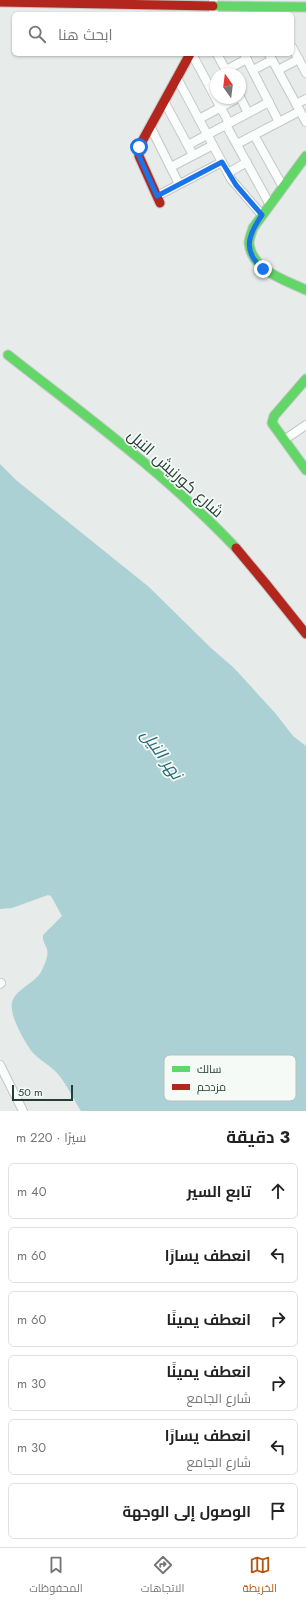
<!DOCTYPE html>
<html lang="ar">
<head>
<meta charset="utf-8">
<style>
	:root { --surface:#fff; --page:#f6f6f6; --text:#222; --muted:#767676; --line:#e0e0e0; --accent:#b45309 }
	body { margin:0; font-family:Jost,Cairo,sans-serif; background:var(--page); color:var(--text); direction:rtl }
	.compass { position:absolute; left:210px; top:68px; width:36px; height:36px; border-radius:50%; background:var(--surface); box-shadow:0 1px 3px #0004; rotate:346deg }
	.scale { position:absolute; left:12px; bottom:10px; width:61px; box-sizing:border-box; padding-left:4px; border:2px solid #253e36; border-top:0; font-size:11px; line-height:14px; white-space:nowrap; color:#253e36; -webkit-text-stroke:3px #f5faf7; paint-order:stroke }
	.stop { position:absolute; width:12px; height:12px; margin:-9px; border:3px solid #1a73e8; border-radius:50%; background:#fff }
	.stop.end { background:#1a73e8; border-color:#fff; box-shadow:0 1px 4px #0008 }
	.list { margin:0; padding:0; list-style:none }
	h2 { display:flex; justify-content:space-between; align-items:center; height:52px; margin:0; padding:0 16px; font-size:17px }
	h2 small { font-size:13px; font-weight:400; color:var(--muted) }
	.list li { display:grid; grid-template-columns:26px 1fr auto; gap:12px; align-items:center; box-sizing:border-box; height:56px; margin:0 8px 8px; padding:0 8px; border:1px solid var(--line); border-radius:6px }
	.list b { display:block; font-size:15px; white-space:nowrap }
	.list p { margin:0; font-size:13px; white-space:nowrap; color:var(--muted) }
	.list em { font-size:13px; font-style:normal; color:var(--muted) }
	.icon { flex:none; width:22px; height:22px; fill:none; stroke:currentColor; stroke-width:2; stroke-linecap:round; stroke-linejoin:round }
	.map { position:relative; flex:none; width:306px; height:1111px; overflow:hidden; direction:ltr }
	.search { position:absolute; background:var(--surface); box-shadow:0 1px 3px #0004; left:12px; right:12px; top:12px; height:44px; display:flex; align-items:center; gap:10px; box-sizing:border-box; padding:0 14px; border-radius:6px; color:var(--muted); font-size:15px }
	.sheet { height:436px; background:var(--surface) }
	nav { display:flex; justify-content:space-around; align-items:center; box-sizing:border-box; height:56px; border-top:1px solid var(--line); background:var(--surface); font-size:11px; color:var(--muted) }
	nav a { display:grid; justify-items:center; gap:2px }
	nav .on { color:var(--accent) }
	.map>svg:first-child { display:block }
	.water { fill:#acd1d5 }
	.lines { fill:none; stroke-linecap:round; stroke-linejoin:round }
	.street-casing { stroke:#c4c8c6; stroke-width:10 }
	.fast-casing { stroke:#c3c9c6; stroke-width:11 }
	.jam-casing { stroke:#c3c9c6; stroke-width:11 }
	.street { stroke:#fbfcfc; stroke-width:8 }
	.fast { stroke:#63d668; stroke-width:9 }
	.jam { stroke:#b3261e; stroke-width:9 }
	.route { stroke:#1a73e8; stroke-width:5 }
	.labels { text-anchor:middle; stroke-width:3.5; stroke-linejoin:round; paint-order:stroke }
	.street-label { font-size:16px; fill:#253e36; stroke:#f5faf7 }
	.water-label { font-size:17px; font-style:italic; fill:#246a76; stroke:#f5faf7 }
	.key { fill:#f5faf7; stroke:#b7c2bd; stroke-width:1 }
	.key-label { font-size:11px; fill:#253e36 }
</style>
</head>
<body>
<div class="map">
<svg width="306" height="1111" viewBox="0 0 306 1111">
	<rect width="100%" height="100%" fill="#e7ebe9"/>
	<!-- water -->
	<path class="water" d="M 0,464 L 16,480 L 149,587 L 211,648 L 234,668 L 276,714 L 293,736 L 306,746 L 306,1111 L 81,1111 C 74,1100 65,1081 56,1072 C 49,1065 40,1060 33,1053 C 25,1043 9,1015 12,1003 C 14,990 35,983 41,972 C 44,966 49,956 47,949 C 45,944 42,940 43,935 L 62,916 L 51,896 L 48,895 L 12,908 L 0,909 Z"/>
	<g class="lines">
		<defs>
			<g id="street">
				<polyline points="212,14 216,7 213,0"/>
				<polyline points="292,47 306,73"/>
				<polyline points="192,54 229,123"/>
				<polyline points="217,54 228,74"/>
				<polyline points="244,54 279,122"/>
				<polyline points="269,54 306,122"/>
				<polyline points="226,70 247,59"/>
				<polyline points="253,70 272,60"/>
				<polyline points="278,70 299,59"/>
				<polyline points="177,78 231,179 262,215"/>
				<polyline points="240,97 248,113"/>
				<polyline points="164,101 193,155"/>
				<polyline points="296,104 306,99"/>
				<polyline points="199,119 238,98"/>
				<polyline points="226,125 270,205"/>
				<polyline points="150,126 179,184"/>
				<polyline points="254,135 283,187"/>
				<polyline points="237,144 300,111"/>
				<polyline points="188,145 269,102"/>
				<polyline points="171,167 213,145"/>
				<polyline points="228,173 247,162"/>
				<polyline points="157,196 222,162"/>
				<polyline points="284,440 306,425"/>
				<polyline points="0,984 1,983"/>
				<polyline points="0,1065 23,1111"/>
			</g>
			<g id="fast">
				<polyline points="213,6 306,7"/>
				<path d="M 306,156 L 253,228 C 252,232 249,238 249,243 C 252,271 285,280 306,290"/>
				<path d="M 8,355 C 86,416 168,476 236,548"/>
				<polyline points="306,379 274,416 272,423 306,470"/>
			</g>
			<g id="jam">
				<polyline points="0,2 213,6"/>
				<polyline points="160,203 139,156 139,147 190,54"/>
				<polyline points="236,548 266,584 306,634"/>
			</g>
		</defs>
		<!-- street casing -->
		<use href="#street" class="street-casing"/>
		<!-- fast casing -->
		<use href="#fast" class="fast-casing"/>
		<!-- jam casing -->
		<use href="#jam" class="jam-casing"/>
		<!-- street -->
		<use href="#street" class="street"/>
		<!-- fast -->
		<use href="#fast" class="fast"/>
		<!-- jam -->
		<use href="#jam" class="jam"/>
	</g>
	<g class="lines">
		<!-- route -->
		<path class="route" d="M 139,147 L 139,156 L 157,196 L 222,162 L 236,185 L 262,215 C 248,235 242,251 263,269"/>
	</g>
	<g class="labels">
		<!-- street labels -->
		<g class="street-label">
			<text transform="translate(176 473) rotate(42)" y="6">شارع كورنيش النيل</text>
		</g>
		<!-- water labels -->
		<g class="water-label">
			<text transform="translate(162 754) rotate(54)" y="6">نهر النيل</text>
		</g>
	</g>
	<!-- legend -->
	<rect x="164" y="1055" width="132" height="46" rx="6" class="key"/>
	<rect x="172" y="1066" width="18" height="6" fill="#63d668"/>
	<rect x="172" y="1084" width="18" height="6" fill="#b3261e"/>
	<g class="key-label">
		<text x="197" y="1073">سالك</text>
		<text x="197" y="1091">مزدحم</text>
	</g>
</svg>
<svg class="compass" viewBox="-18 -18 36 36"><path d="M0-13l5 13h-10z" fill="#e53935"/><path d="M0 13l5-13h-10z" fill="#767676"/></svg>
<div class="scale">50 m</div>
<div class="stop" style="left:139px;top:147px"></div>
<div class="stop end" style="left:263px;top:269px"></div>
<div class="search"><svg class="icon" aria-label="search" viewBox="0 0 24 24"><circle cx="10" cy="10" r="6"/><path d="M15 15l6 6"/></svg>ابحث هنا</div>
</div>
<section class="sheet">
<h2>3 دقيقة<small>سيرًا · 220 m</small></h2>
<ul class="list">
<li><svg class="icon" aria-label="ahead" viewBox="0 0 24 24"><path d="M12 20V5M6 11l6-6 6 6"/></svg><div><b>تابع السير</b></div><em>40 m</em></li>
<li><svg class="icon" aria-label="left" viewBox="0 0 24 24"><path d="M17 20v-9H6M10 6l-5 5 5 5"/></svg><div><b>انعطف يسارًا</b></div><em>60 m</em></li>
<li><svg class="icon" aria-label="right" viewBox="0 0 24 24"><path d="M7 20v-9h11M14 6l5 5-5 5"/></svg><div><b>انعطف يمينًا</b></div><em>60 m</em></li>
<li><svg class="icon" aria-label="right" viewBox="0 0 24 24"><path d="M7 20v-9h11M14 6l5 5-5 5"/></svg><div><b>انعطف يمينًا</b><p>شارع الجامع</p></div><em>30 m</em></li>
<li><svg class="icon" aria-label="left" viewBox="0 0 24 24"><path d="M17 20v-9H6M10 6l-5 5 5 5"/></svg><div><b>انعطف يسارًا</b><p>شارع الجامع</p></div><em>30 m</em></li>
<li><svg class="icon" aria-label="arrive" viewBox="0 0 24 24"><path d="M6 21V4h12l-3 4 3 4H6"/></svg><div><b>الوصول إلى الوجهة</b></div></li>
</ul>
</section>
<nav>
<a class="on"><svg class="icon" aria-label="map" viewBox="0 0 24 24"><path d="M3 6l6-2 6 2 6-2v14l-6 2-6-2-6 2zM9 4v14M15 6v14"/></svg>الخريطة</a>
<a><svg class="icon" aria-label="directions" viewBox="0 0 24 24"><path d="M12 3l9 9-9 9-9-9zM9 14v-3h6M13 9l2 2-2 2"/></svg>الاتجاهات</a>
<a><svg class="icon" aria-label="saved" viewBox="0 0 24 24"><path d="M7 4h10v16l-5-4-5 4z"/></svg>المحفوظات</a>
</nav>
</body>
</html>
